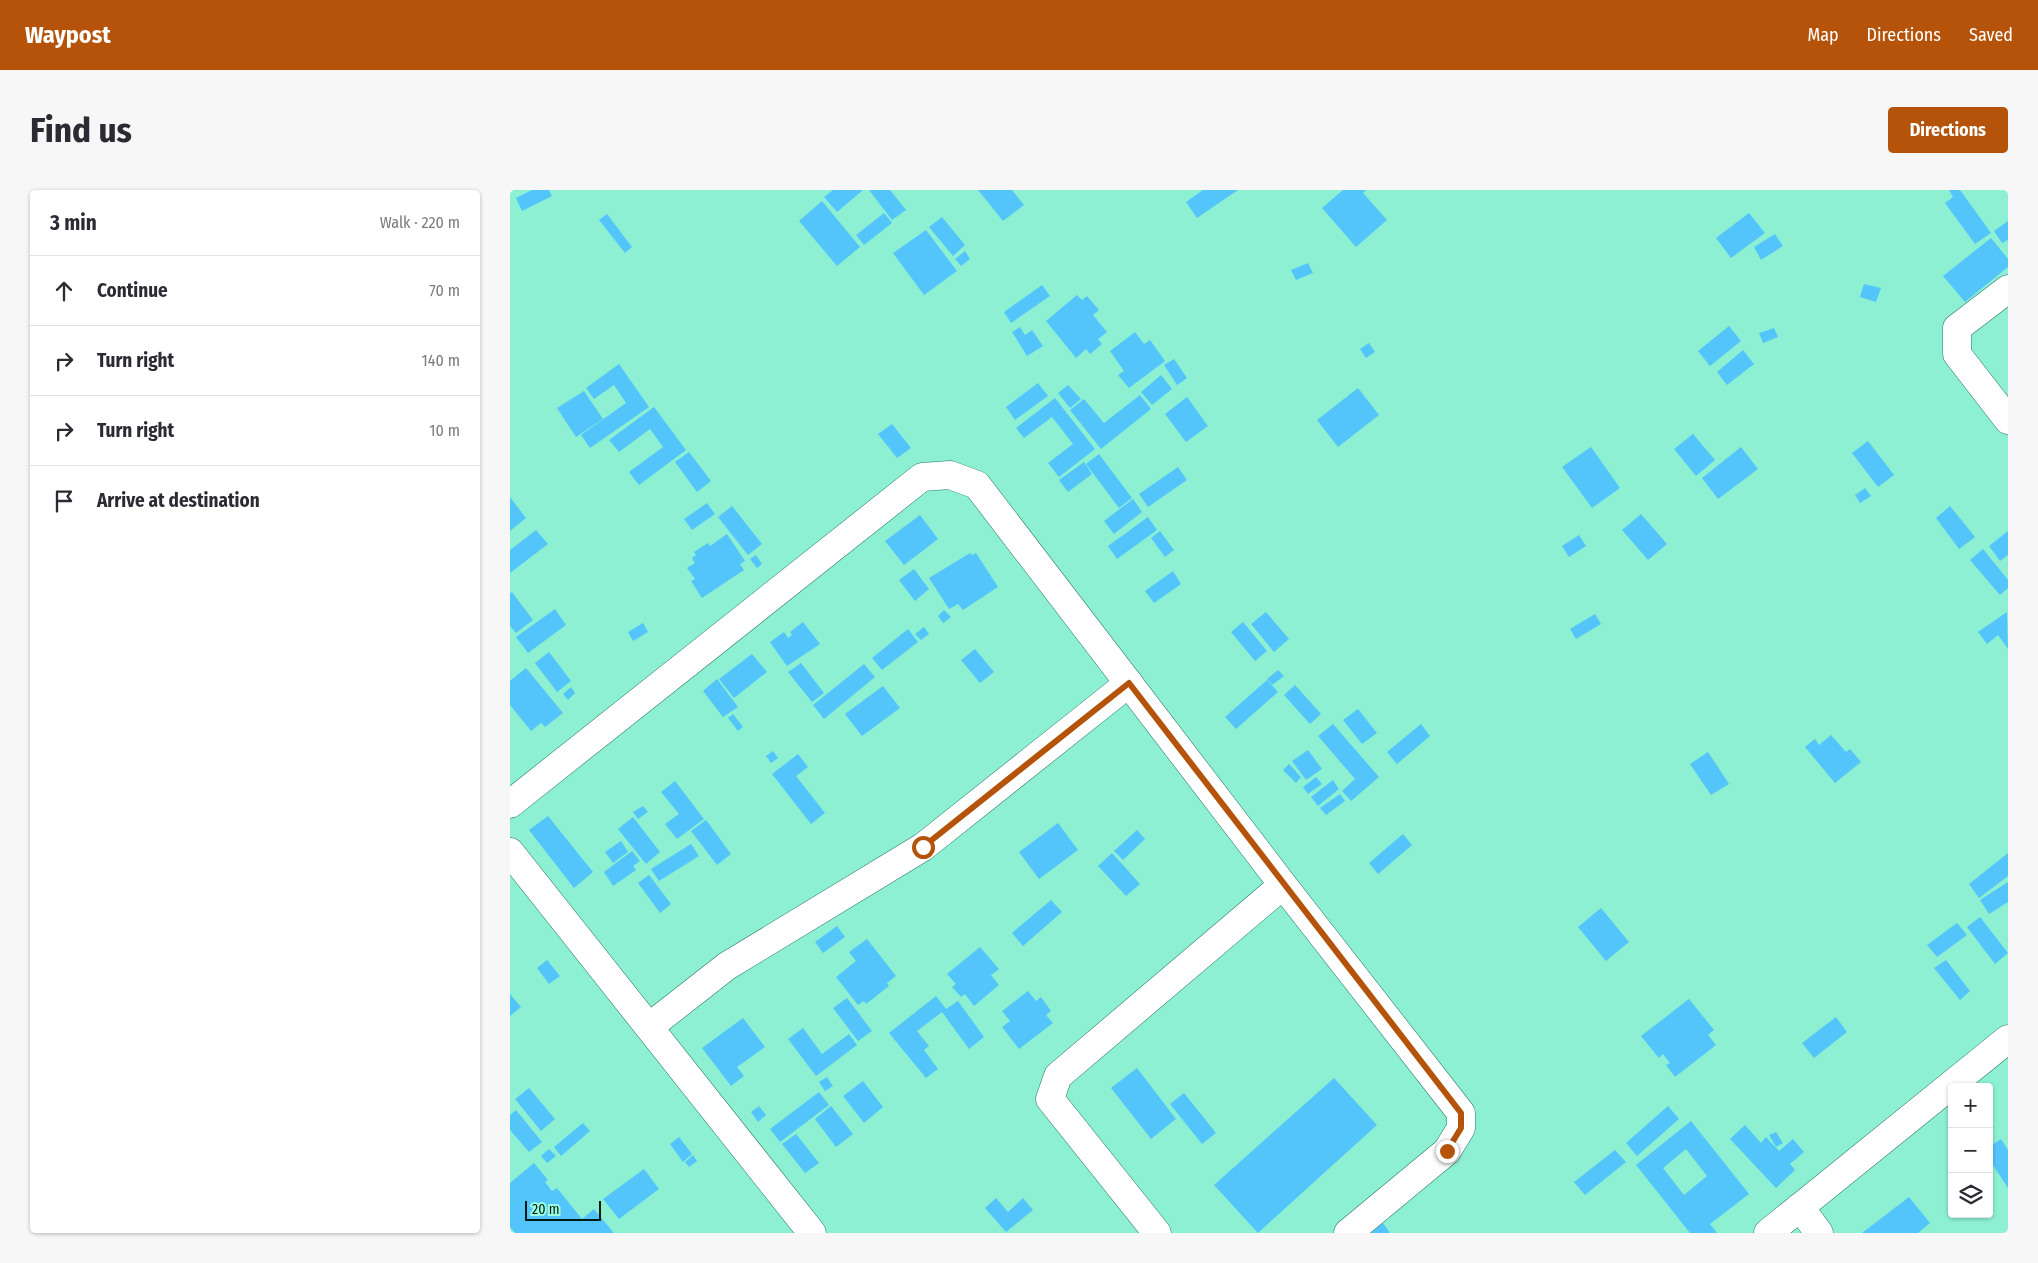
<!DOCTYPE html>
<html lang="en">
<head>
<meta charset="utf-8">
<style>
	:root { --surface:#fff; --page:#f7f7f7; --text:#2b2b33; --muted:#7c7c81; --line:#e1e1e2; --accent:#b45309 }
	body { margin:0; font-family:"Fira Sans Condensed",sans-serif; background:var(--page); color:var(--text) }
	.controls { position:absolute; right:15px; bottom:15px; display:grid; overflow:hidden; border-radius:5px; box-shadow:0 1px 4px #0004 }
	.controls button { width:45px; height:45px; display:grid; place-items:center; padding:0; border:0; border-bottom:1px solid var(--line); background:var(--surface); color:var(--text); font:25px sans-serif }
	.scale { position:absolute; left:15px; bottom:12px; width:76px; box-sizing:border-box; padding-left:5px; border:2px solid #001c14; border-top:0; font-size:14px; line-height:18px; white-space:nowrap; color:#001c14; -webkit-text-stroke:4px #9afddf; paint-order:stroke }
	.stop { position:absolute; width:15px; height:15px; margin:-11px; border:4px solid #b45309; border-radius:50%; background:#fff }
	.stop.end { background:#b45309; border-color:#fff; box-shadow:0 1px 5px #0008 }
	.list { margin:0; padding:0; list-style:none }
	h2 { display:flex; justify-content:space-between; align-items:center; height:65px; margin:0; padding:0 20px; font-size:21px }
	h2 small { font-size:16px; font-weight:400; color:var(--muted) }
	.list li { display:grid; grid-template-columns:32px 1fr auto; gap:15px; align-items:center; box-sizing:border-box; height:70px; padding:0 20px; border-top:1px solid var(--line) }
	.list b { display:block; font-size:19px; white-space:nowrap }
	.list em { font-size:16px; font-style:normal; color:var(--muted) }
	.icon { flex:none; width:28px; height:28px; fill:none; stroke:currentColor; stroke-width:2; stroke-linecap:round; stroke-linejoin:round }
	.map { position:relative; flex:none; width:1498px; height:1043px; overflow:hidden; border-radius:5px }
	header { display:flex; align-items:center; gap:30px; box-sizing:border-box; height:70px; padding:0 25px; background:var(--accent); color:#fff }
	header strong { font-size:24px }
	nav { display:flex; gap:28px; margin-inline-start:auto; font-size:18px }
	.intro { display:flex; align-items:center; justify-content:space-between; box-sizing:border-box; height:120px; padding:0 30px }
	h1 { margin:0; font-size:35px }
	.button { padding:12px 22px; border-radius:5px; background:var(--accent); color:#fff; font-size:18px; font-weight:700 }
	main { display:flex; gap:30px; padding:0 30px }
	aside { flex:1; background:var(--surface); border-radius:5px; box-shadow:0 1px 4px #0004 }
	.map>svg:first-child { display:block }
	.building { fill:#54c5fa; fill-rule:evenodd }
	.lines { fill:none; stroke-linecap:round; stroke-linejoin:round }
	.street-casing { stroke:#277561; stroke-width:29 }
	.street { stroke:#fff; stroke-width:28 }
	.route { stroke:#b45309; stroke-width:6 }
</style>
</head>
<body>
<header>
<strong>Waypost</strong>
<nav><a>Map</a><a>Directions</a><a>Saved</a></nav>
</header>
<div class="intro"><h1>Find us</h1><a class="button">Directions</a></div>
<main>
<aside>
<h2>3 min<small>Walk · 220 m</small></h2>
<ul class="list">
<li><svg class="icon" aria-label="ahead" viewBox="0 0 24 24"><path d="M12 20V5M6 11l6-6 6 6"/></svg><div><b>Continue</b></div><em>70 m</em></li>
<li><svg class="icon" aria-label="right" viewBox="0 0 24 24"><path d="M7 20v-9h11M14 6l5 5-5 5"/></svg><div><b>Turn right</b></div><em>140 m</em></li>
<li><svg class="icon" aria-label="right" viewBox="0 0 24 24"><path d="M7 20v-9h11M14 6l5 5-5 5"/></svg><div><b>Turn right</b></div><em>10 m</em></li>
<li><svg class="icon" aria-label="arrive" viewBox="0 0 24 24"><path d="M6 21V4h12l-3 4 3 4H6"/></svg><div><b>Arrive at destination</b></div></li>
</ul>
</aside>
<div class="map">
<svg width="1498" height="1043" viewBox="0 0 1498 1043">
	<rect width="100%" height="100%" fill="#8df0d2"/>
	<!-- building -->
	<g class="building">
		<polygon points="22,0 39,0 42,6 12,21 6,8"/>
		<polygon points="323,0 353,0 327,22 314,7"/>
		<polygon points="359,0 380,0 396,20 382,30"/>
		<polygon points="468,0 502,0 514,15 493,31"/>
		<polygon points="693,0 728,0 687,28 676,12"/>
		<polygon points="833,0 856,0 853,3 877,30 846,57 812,18"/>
		<polygon points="1439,0 1450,0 1481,43 1465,54 1435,13 1443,7"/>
		<polygon points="312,11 350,57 327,76 289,31"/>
		<polygon points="374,23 382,33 354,55 346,45"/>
		<polygon points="1239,23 1255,43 1221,68 1206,48"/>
		<polygon points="97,24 122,57 115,63 89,30"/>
		<polygon points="432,27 455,55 443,66 419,37"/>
		<polygon points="1498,31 1498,50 1492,53 1484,41"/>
		<polygon points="416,40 447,81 414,105 383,63"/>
		<polygon points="1265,44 1273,56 1251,70 1244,57"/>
		<polygon points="1481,48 1498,69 1498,77 1455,112 1433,86"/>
		<polygon points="455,61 460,69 451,76 445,69"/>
		<polygon points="798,73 803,83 786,90 781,80"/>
		<polygon points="1354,94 1371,98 1366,112 1350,107"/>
		<polygon points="532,95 540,106 501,133 494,122"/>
		<polygon points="567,105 572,110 577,106 589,120 583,125 597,142 588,149 592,154 580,164 576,159 566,168 536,131"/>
		<polygon points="1219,136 1231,151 1200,176 1188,161"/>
		<polygon points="510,137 515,145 522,140 533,156 517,166 502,142"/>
		<polygon points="1264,138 1268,147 1253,153 1249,143"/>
		<polygon points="625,142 634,154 640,150 655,171 619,198 608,185 614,181 600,161"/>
		<polygon points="859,153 865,162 856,168 850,159"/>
		<polygon points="1233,160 1244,174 1217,195 1207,182"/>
		<polygon points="664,169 677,188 667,195 654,175"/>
		<polygon points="109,174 139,217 80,258 71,245 116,213 104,195 84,209 76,198"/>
		<polygon points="651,185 662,199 642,215 631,202"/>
		<polygon points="528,193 538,206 505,230 496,217"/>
		<polygon points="558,195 571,209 560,218 548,203"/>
		<polygon points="848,198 869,225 828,257 807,230"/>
		<polygon points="74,201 93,229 66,247 47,218"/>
		<polygon points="630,205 641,219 591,259 560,220 574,209 594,233"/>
		<polygon points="677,207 698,236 676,252 655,224"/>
		<polygon points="545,208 585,259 549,287 538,273 563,254 542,227 514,248 506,238"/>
		<polygon points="144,217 176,260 129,295 119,282 153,257 140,239 109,262 99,250"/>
		<polygon points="382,234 401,258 387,268 368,244"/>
		<polygon points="1183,244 1205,270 1186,286 1164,259"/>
		<polygon points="1358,251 1384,285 1368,297 1342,263"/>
		<polygon points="1081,257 1110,298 1082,318 1052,277"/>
		<polygon points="1231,257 1248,279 1208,309 1192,288"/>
		<polygon points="179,262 201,291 187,302 165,272"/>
		<polygon points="589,264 622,308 609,318 576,274"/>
		<polygon points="574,272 582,284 558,302 549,290"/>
		<polygon points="668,277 677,290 638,317 629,304"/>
		<polygon points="1355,298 1361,306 1350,313 1345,305"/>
		<polygon points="0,307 16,328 0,341"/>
		<polygon points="623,309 632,322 604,344 594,331"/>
		<polygon points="197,313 205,324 182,340 174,329"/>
		<polygon points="222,316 252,354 238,365 208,327"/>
		<polygon points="1440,316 1465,347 1449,359 1426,328"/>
		<polygon points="1131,324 1157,354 1138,370 1112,340"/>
		<polygon points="410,325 428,349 394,375 375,351"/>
		<polygon points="638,327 647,340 607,369 598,356"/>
		<polygon points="26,340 38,354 0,383 0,360"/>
		<polygon points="650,341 664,360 655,367 641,348"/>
		<polygon points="1498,341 1498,365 1490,371 1479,356"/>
		<polygon points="217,344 235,371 230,374 234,380 192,408 181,391 185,389 177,378 185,373 182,368 186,365 184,362 198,353 200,356"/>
		<polygon points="1069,345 1076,356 1059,367 1052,356"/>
		<polygon points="1473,359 1498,390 1498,398 1490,405 1460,370"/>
		<polygon points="460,363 462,365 466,363 488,397 453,420 448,414 439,419 419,388"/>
		<polygon points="246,365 252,374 247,378 240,369"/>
		<polygon points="404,379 419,399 405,411 389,390"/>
		<polygon points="663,381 671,394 644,413 635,401"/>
		<polygon points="2,402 23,430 6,443 0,436 0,403"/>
		<polygon points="45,419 56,435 18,463 6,447"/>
		<polygon points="434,420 441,427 433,433 428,426"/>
		<polygon points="756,422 779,449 764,462 741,434"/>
		<polygon points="1497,422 1498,459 1488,445 1477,454 1468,442"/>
		<polygon points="1085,424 1091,434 1066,449 1060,439"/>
		<polygon points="293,432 310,454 277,476 260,452 274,442 278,448 282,445 280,442"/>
		<polygon points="733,432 757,461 745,471 721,442"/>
		<polygon points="133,433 138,442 123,451 118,442"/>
		<polygon points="414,437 419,444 411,450 405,444"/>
		<polygon points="398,439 408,452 372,480 362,468"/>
		<polygon points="465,459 484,482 470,493 451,470"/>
		<polygon points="39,462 61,491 47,502 25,473"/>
		<polygon points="242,464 257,482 224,508 209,489"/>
		<polygon points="291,473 314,503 302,512 278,482"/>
		<polygon points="354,474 365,487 314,529 303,515"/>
		<polygon points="16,478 53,523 35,537 31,533 21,541 0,515 0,491"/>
		<polygon points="768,480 774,486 762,495 757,489"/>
		<polygon points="207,489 228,517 213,527 193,501"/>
		<polygon points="757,490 768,502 726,539 715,527"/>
		<polygon points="785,495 811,524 800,534 774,505"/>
		<polygon points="373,496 390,518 352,546 335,524"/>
		<polygon points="61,497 65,503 58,510 53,504"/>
		<polygon points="848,519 867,543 852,554 833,530"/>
		<polygon points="223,524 233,537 228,541 218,528"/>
		<polygon points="823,534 869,587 841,611 832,601 845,589 808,546"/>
		<polygon points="911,534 920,546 887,574 877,562"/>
		<polygon points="1321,545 1336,562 1340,559 1351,572 1325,593 1295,557 1305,549 1309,555"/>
		<polygon points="798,560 812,579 796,590 782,571"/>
		<polygon points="263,561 268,568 261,573 256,566"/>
		<polygon points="1198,562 1219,594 1201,605 1180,574"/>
		<polygon points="288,564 298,577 286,586 315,623 301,634 262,584"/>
		<polygon points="779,574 791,587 786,593 773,580"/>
		<polygon points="806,587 812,594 798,604 793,597"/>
		<polygon points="823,590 829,599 808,616 801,607"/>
		<polygon points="165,591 194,629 167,649 155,634 169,624 151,602"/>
		<polygon points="830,604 835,611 816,625 810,618"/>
		<polygon points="133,616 138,622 128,629 123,622"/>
		<polygon points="38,626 83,682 64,698 19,640"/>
		<polygon points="123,627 150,662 136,674 108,639"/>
		<polygon points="196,630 221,664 207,675 181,641"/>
		<polygon points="548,633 568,660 529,689 509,662"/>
		<polygon points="627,640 635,649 613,670 604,661"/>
		<polygon points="893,644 902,655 868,684 859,673"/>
		<polygon points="111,651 118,662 103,673 95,662"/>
		<polygon points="181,654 189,666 149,691 141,679"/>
		<polygon points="122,661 130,671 123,676 126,680 103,696 94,682"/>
		<polygon points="602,663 630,694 616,706 588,676"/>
		<polygon points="1498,663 1498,686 1469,708 1459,694"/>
		<polygon points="139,685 161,714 150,723 128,693"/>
		<polygon points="1498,692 1498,712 1479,724 1470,710"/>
		<polygon points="541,710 552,722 513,756 502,743"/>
		<polygon points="1091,718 1119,752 1096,771 1068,737"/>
		<polygon points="1470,727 1498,763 1485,774 1457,737"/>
		<polygon points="1447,733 1457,745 1427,767 1417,755"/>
		<polygon points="327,736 335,747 313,763 305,752"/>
		<polygon points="357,749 386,786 377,793 379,796 356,814 354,811 348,815 326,787 346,771 339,762"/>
		<polygon points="470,757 489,779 481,785 489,795 464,816 455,804 451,807 442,797 446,794 437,784"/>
		<polygon points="37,770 50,786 39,794 27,778"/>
		<polygon points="1436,770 1460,801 1450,810 1424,778"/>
		<polygon points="518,801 526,811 531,807 541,821 536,825 543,833 509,859 492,837 500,831 492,821"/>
		<polygon points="0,804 11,817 0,826"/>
		<polygon points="426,806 436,819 448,811 474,847 459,859 432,822 407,841 419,856 414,860 428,879 416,888 379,843"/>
		<polygon points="337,808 362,841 348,851 323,818"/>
		<polygon points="1179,809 1204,840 1198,845 1206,855 1165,887 1156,875 1160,873 1153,864 1149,868 1131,846"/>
		<polygon points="1326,827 1337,842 1304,868 1292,853"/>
		<polygon points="233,828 255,857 227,877 234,886 221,896 192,858"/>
		<polygon points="293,838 312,864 339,844 347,855 306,886 278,849"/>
		<polygon points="627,878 666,929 641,949 601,898"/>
		<polygon points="317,887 323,896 315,901 309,892"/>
		<polygon points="824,888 867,935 748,1043 704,995"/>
		<polygon points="353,891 373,917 354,933 333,906"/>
		<polygon points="19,898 45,929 31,941 5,909"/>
		<polygon points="309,902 319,915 270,952 260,939"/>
		<polygon points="674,903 706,943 692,954 660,914"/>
		<polygon points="249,916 256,925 248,932 241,922"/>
		<polygon points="321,916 343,944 326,957 305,929"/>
		<polygon points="1158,916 1169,929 1127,966 1116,953"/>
		<polygon points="6,920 32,952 19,962 0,940 0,925"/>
		<path d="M 1181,931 L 1239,1004 L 1200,1034 L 1207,1043 L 1180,1043 L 1126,975 ZM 1176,959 L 1197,986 L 1174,1005 L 1153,978 Z"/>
		<polygon points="73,933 80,941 51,966 44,957"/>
		<polygon points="1235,935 1251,953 1256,947 1269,961 1283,949 1294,962 1280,974 1285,980 1266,998 1220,949"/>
		<polygon points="1266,942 1273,953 1266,957 1259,945"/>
		<polygon points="286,944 309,973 295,983 272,954"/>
		<polygon points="169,947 182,964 173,972 160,954"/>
		<polygon points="1491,949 1498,960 1498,998 1479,969 1479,957"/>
		<polygon points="39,959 46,966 37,973 31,966"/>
		<polygon points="1105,960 1116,972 1075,1005 1064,992"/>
		<polygon points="183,965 187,971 179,977 175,972"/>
		<polygon points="24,973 38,990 35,992 42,1001 47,998 72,1029 84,1019 104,1043 5,1043 0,1037 0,993"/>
		<polygon points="134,979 149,999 109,1029 93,1009"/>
		<polygon points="1399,1007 1420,1033 1408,1043 1352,1043"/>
		<polygon points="486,1008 498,1022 513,1008 523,1020 496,1042 475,1018"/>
		<polygon points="873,1033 880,1043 860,1043"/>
	</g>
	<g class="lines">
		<defs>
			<g id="street">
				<polyline points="1498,99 1447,138 1447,164 1498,230"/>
				<polyline points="0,614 412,287 440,285 467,295 773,695 951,923 951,938 937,961 838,1043"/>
				<polyline points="0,662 302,1043"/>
				<polyline points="139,837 217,776 413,657 619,493"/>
				<polyline points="1290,1017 1309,1043"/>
				<polyline points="647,1043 540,909 548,886 773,695"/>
				<polyline points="1258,1043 1498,849"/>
			</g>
		</defs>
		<!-- street casing -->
		<use href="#street" class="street-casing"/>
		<!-- street -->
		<use href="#street" class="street"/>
	</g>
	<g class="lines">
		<!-- route -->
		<polyline class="route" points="413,657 619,493 951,923 951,938 937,961"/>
	</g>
</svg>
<div class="controls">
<button>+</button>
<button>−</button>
<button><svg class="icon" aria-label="layers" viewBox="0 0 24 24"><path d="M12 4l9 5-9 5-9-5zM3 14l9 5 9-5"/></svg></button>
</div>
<div class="scale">20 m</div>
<div class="stop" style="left:413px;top:657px"></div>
<div class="stop end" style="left:937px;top:961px"></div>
</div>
</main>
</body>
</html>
